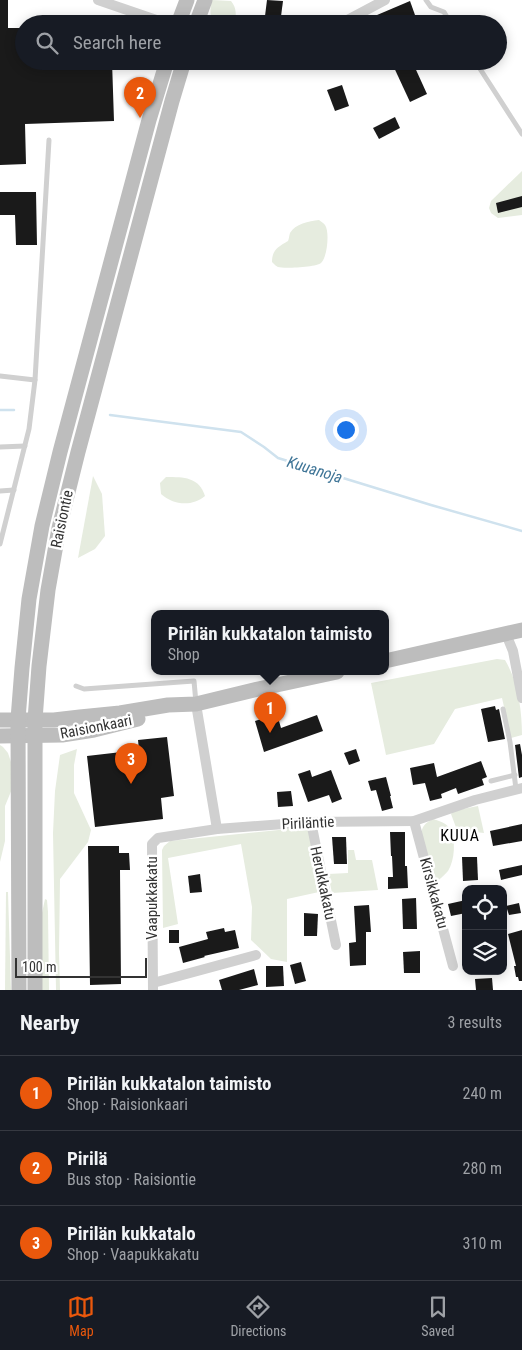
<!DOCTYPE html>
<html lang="en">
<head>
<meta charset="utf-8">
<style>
	:root { --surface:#171b24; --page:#242831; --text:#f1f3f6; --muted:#9ea1a6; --line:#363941; --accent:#ea580c }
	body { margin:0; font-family:"Roboto Condensed",sans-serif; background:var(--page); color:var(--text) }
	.controls { position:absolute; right:15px; bottom:15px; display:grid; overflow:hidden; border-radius:10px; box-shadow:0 2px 12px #0003 }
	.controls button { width:45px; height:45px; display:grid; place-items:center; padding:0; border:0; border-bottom:1px solid var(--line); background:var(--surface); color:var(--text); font:25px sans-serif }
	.scale { position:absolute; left:15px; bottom:12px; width:132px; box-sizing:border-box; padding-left:5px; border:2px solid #333; border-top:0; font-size:14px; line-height:18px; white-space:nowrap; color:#333; -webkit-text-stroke:4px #fff; paint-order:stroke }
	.you { position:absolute; left:345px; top:429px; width:18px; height:18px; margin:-12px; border:4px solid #fff; border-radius:50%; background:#1a73e8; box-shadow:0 0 0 8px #1a73e833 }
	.badge { display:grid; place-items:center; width:32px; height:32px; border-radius:50%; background:var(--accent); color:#fff; font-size:16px; font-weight:700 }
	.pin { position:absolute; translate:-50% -41px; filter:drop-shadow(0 1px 2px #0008) }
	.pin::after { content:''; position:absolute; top:26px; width:18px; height:15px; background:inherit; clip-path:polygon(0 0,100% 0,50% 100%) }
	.popup { position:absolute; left:151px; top:610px; width:238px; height:65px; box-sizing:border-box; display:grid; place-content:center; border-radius:10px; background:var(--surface); filter:drop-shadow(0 1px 4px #0005); font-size:16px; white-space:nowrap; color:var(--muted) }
	.popup b { font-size:19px; color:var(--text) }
	.popup::after { content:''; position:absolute; left:50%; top:100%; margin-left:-10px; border:10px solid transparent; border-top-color:var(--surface) }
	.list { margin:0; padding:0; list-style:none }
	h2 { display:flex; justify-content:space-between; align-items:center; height:65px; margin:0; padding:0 20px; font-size:21px }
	h2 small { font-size:16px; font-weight:400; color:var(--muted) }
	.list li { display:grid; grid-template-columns:32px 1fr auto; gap:15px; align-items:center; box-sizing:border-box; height:75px; padding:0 20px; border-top:1px solid var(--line) }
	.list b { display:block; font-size:19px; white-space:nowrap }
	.list p { margin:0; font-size:16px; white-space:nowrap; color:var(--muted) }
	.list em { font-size:16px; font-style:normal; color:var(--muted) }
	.icon { flex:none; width:28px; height:28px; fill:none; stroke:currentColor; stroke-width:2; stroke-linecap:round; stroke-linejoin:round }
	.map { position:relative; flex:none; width:522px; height:990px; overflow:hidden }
	.search { position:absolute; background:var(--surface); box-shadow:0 2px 12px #0003; left:15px; right:15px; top:15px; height:55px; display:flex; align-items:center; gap:12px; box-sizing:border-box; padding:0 18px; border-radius:28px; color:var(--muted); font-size:19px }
	.sheet { height:290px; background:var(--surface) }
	nav { display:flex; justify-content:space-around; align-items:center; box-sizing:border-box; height:70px; border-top:1px solid var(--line); background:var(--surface); font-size:14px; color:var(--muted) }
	nav a { display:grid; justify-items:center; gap:2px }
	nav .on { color:var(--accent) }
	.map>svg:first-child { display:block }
	.green { fill:#e6ecdf }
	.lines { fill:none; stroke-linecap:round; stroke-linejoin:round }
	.stream { stroke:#cfe2ee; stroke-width:2.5 }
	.building { fill:#1a1a1a }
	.lane { stroke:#d0d0d0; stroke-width:5 }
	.street { stroke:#d0d0d0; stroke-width:10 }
	.secondary { stroke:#bdbdbd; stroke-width:15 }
	.labels { text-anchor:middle; stroke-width:5; stroke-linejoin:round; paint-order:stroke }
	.street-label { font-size:15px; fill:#333; stroke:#fff }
	.water-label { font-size:16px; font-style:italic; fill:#3f7597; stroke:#fff }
	.neighbourhood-label { font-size:16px; letter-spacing:1px; fill:#000; stroke:#fff }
</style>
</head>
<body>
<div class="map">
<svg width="522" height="990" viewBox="0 0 522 990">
	<rect width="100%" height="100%" fill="#fff"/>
	<!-- green -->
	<g class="green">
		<path d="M 212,0 L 231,1 C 237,8 236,15 235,24 L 215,24 C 209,18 210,8 212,0 Z"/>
		<polygon points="522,171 522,215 498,218 491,213 489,208 491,201"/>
		<path d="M 319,220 C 321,222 324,223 325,225 C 330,232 327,258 321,263 C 317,267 284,269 278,267 C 277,267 273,263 272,262 C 272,250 278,247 288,241 C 289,239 289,236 290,233 C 295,224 309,221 319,220 Z"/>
		<polygon points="93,476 102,494 105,536 95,549 78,558"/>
		<path d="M 166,477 C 184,477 199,477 205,496 C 192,507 173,505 161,494 L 160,483 Z"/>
		<path d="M 497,659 L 505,660 C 518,682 522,710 522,735 L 511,738 L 502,698 L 455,709 L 434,744 L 386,755 L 371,683 Z"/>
		<polygon points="0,745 3,747 8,753 11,762 12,789 5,806 5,841 0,862"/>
		<polygon points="77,749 74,765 74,793 91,830 88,842 60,879 59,953 60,990 56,990 53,833 55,791 60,755"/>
		<polygon points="478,806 484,833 457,830 451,814 453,811"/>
		<path d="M 433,819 C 439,821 447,823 450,829 C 456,840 455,860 448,871 C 444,876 438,880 434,884 L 421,835 C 422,826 425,823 433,819 Z"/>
		<polygon points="308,827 319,892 287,899 287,962 271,959 251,940 252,907 241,844 168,858 178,924 163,928 162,850 164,846 170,841"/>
		<polygon points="348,850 354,850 356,860 372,860 378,890 332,893 328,874 348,873"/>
		<polygon points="6,892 8,892 11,990 5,990"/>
		<polygon points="45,899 47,900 48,912 49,990 42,990 42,913"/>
	</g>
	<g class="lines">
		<!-- stream -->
		<g class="stream">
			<polyline points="0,410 14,410"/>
			<polyline points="110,415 241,432 264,447 278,458 431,505 522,531"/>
		</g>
	</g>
	<!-- building -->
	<g class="building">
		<polygon points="0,0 8,0 8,28 24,28 24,61 112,61 114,121 25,124 26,164 0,165"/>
		<polygon points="267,0 283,1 280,24 264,24"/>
		<polygon points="410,1 415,15 395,24 372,24 370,18"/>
		<polygon points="391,61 412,61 427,94 410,102"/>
		<polygon points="342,85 349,106 335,111 327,90"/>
		<polygon points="395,117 400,128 379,139 373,128"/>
		<polygon points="0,192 36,192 37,245 16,245 15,215 0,215"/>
		<polygon points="522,196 522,207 498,213 496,203"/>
		<polygon points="495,706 496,710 499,709 505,739 488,742 481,709"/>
		<polygon points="277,714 281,728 317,715 323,731 264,752 255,721"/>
		<polygon points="167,737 174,796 161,798 163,819 95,827 87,756 139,750 138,740"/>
		<polygon points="520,744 522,755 522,777 519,778 515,745"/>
		<polygon points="356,749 360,761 349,765 344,753"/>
		<polygon points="481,761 487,777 482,779 484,785 458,794 456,788 441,794 442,798 430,801 425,783 413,785 410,768 434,763 437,777"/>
		<polygon points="310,770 312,777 331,770 342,799 332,803 329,795 308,802 298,774"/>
		<polygon points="386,777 391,796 390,796 393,808 382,811 376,790 371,791 368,781"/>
		<polygon points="291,791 293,806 278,807 277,792"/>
		<polygon points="522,824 522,841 493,846 490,831"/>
		<polygon points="390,832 405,832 405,866 407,866 408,888 388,889 388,877 393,877 392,856 391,856"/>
		<polygon points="332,837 346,837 347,864 334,864"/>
		<polygon points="88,846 119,846 119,853 129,853 130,870 120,870 121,984 90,985"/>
		<polygon points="462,857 477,857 478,880 463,881"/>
		<polygon points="522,865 522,875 501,880 499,870"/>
		<polygon points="200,874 202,892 190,893 188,876"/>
		<polygon points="416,898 417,929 403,929 402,899"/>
		<polygon points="466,900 466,913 451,916 448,904"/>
		<polygon points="519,903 521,913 509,915 506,906"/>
		<polygon points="369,905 371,932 366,932 366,965 350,966 349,943 356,942 354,906"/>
		<polygon points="304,913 318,914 317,936 304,936"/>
		<polygon points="224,928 225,932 235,930 239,948 204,956 205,957 183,963 179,947 208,939 206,932"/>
		<rect x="169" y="930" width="10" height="13"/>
		<polygon points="522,930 522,981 519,981 518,977 516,977 514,966 516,966 508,934"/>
		<polygon points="420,951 420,973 404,973 403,952"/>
		<polygon points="301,962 306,981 295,984 290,965"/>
		<polygon points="266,966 283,966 284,986 266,987"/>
		<polygon points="254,969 258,985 239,990 222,990 219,980"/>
		<polygon points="492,978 493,990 476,990 475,979"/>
	</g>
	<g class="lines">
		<!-- lane -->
		<g class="lane">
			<polyline points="426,0 431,7 444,12 451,24"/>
			<polyline points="475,61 522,134"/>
			<polyline points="0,376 35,380"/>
			<polyline points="0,447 25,446"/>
			<polyline points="0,491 14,490"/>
			<polyline points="0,544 29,429 35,380 49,140"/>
			<polyline points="76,686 84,689 194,681 196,703"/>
			<polyline points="503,709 510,742 516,789"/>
			<polyline points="491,781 515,775"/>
		</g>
		<!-- street -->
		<g class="street">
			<polyline points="98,0 168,24"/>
			<polyline points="340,24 385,0"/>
			<polyline points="506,634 513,651 522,698"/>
			<polyline points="196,704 217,829 311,822 414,821 475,800 522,788"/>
			<polyline points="414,821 453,966"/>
			<polyline points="311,822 336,945"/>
			<polyline points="153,983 256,955"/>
			<polyline points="153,990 152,844 158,838 217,829"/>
		</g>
		<!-- secondary -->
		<g class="secondary">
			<polyline points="178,24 187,0"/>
			<polyline points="196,24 205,0"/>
			<polyline points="385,661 522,630"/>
			<polyline points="0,720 54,720 80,717 120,713 168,705 196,704 258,689 337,672"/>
			<polyline points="0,736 62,735 94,730 138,719"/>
			<polyline points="19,990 18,719 22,668 29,599 42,526 60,452 149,120 167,61"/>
			<polyline points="35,990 35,720 39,666 48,590 59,528 78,452 172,101 184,61"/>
		</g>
	</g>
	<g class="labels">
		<!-- street labels -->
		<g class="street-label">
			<text transform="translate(62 519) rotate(-78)" y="5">Raisiontie</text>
			<text transform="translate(96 727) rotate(-11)" y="5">Raisionkaari</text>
			<text transform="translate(308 823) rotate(-3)" y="5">Piriläntie</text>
			<text transform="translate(323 883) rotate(78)" y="5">Herukkakatu</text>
			<text transform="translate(434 893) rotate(75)" y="5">Kirsikkakatu</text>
			<text transform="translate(152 898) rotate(-90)" y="5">Vaapukkakatu</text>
		</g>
		<!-- water labels -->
		<g class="water-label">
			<text transform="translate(315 469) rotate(17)" y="6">Kuuanoja</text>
		</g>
		<!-- neighbourhood labels -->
		<g class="neighbourhood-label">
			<text x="460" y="841">KUUA</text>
		</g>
	</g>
</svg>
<div class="controls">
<button><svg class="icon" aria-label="locate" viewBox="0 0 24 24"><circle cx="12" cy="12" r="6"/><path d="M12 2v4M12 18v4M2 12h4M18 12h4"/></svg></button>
<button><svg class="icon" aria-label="layers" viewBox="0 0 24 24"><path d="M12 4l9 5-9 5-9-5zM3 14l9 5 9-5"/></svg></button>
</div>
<div class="scale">100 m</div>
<div class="you"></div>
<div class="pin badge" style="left:270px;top:733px">1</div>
<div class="popup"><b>Pirilän kukkatalon taimisto</b>Shop</div>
<div class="pin badge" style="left:140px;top:118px">2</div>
<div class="pin badge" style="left:131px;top:784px">3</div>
<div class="search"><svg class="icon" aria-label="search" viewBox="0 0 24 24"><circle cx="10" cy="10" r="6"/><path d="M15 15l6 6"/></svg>Search here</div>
</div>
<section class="sheet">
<h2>Nearby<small>3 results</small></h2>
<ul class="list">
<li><span class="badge">1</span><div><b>Pirilän kukkatalon taimisto</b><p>Shop · Raisionkaari</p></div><em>240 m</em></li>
<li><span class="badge">2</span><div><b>Pirilä</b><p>Bus stop · Raisiontie</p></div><em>280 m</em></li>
<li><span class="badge">3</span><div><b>Pirilän kukkatalo</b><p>Shop · Vaapukkakatu</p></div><em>310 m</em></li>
</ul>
</section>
<nav>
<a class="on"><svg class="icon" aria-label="map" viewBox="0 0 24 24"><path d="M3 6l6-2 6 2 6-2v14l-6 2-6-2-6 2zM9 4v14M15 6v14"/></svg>Map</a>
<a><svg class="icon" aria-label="directions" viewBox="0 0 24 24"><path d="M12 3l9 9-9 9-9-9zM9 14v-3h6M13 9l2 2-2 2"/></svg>Directions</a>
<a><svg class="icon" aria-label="saved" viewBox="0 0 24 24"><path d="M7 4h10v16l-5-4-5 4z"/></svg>Saved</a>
</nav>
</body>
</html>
